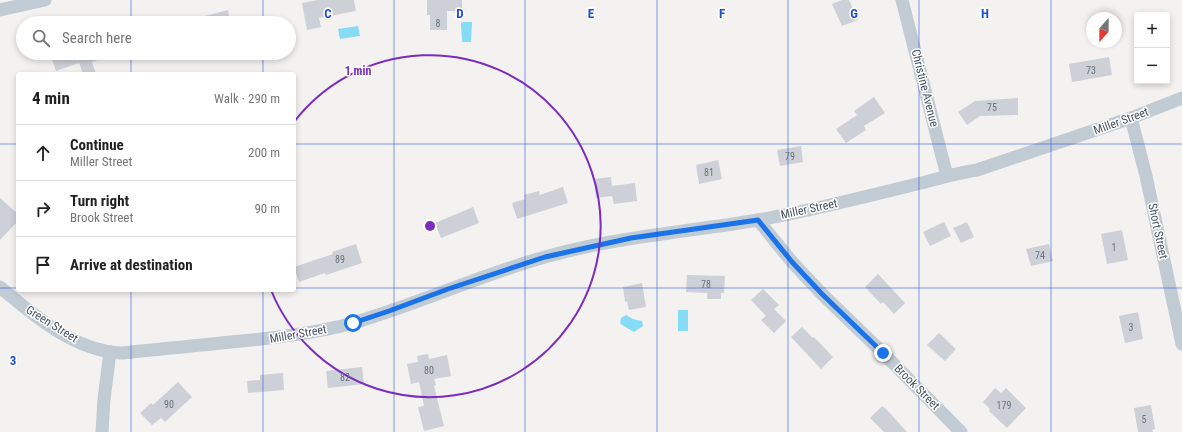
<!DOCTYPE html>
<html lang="en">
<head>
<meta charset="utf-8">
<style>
	:root { --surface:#fff; --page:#f6f6f6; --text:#222; --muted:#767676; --line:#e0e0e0 }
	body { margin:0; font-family:"Roboto Condensed",sans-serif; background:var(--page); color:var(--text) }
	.controls { position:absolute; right:12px; top:12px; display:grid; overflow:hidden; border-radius:4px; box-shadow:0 2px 6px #0003 }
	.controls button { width:36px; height:36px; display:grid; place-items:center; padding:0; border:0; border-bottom:1px solid var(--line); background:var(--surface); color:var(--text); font:20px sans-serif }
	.compass { position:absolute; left:1086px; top:12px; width:36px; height:36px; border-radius:50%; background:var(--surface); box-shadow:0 2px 6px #0003; rotate:201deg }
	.stop { position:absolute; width:12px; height:12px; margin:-9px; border:3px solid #1a73e8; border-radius:50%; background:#fff }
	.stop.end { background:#1a73e8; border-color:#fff; box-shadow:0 1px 4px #0008 }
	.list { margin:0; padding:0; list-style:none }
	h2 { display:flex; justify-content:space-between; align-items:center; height:52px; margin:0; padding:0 16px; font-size:17px }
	h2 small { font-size:13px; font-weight:400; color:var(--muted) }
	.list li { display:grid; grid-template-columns:26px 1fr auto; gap:12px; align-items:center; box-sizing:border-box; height:56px; padding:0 16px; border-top:1px solid var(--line) }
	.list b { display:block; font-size:15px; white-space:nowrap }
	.list p { margin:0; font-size:13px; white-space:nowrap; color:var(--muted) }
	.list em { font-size:13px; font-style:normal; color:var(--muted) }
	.icon { flex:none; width:22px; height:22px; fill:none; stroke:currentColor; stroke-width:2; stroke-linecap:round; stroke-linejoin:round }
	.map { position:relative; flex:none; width:1182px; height:432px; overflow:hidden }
	.search { position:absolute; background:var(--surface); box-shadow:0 2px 6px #0003; left:16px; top:16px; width:280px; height:44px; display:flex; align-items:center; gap:10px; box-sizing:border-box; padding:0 14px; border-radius:22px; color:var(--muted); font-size:15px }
	.panel { position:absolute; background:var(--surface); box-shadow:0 2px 6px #0003; left:16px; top:72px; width:280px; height:220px; border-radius:4px }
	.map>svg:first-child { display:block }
	.water { fill:#86dbf5 }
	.building { fill:#cdd0d6 }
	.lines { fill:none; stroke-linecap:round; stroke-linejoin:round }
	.minor { stroke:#c1cbd4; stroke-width:13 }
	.route { stroke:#1a73e8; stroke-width:5 }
	.grid { fill:none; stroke:#1d4ed8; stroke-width:1; stroke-opacity:0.55 }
	.ring { fill:none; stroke:#7b2cbf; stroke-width:2 }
	.labels { text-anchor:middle; stroke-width:3; stroke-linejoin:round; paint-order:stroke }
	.number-label { font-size:10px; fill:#68737e }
	.street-label { font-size:12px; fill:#475461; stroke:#fff }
	.grid-label { font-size:13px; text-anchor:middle; font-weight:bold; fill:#1d4ed8; stroke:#fff; stroke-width:3; stroke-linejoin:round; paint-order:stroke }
	.centre { fill:#7b2cbf; stroke:#fff; stroke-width:2 }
	.ring-label { font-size:12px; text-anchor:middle; font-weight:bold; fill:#7b2cbf; stroke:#fff; stroke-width:3; stroke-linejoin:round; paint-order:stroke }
</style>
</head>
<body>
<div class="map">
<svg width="1182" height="432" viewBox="0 0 1182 432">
	<rect width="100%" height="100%" fill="#f4f1f1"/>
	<!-- water -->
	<g class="water">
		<polygon points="463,22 472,22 471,42 462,42 461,23"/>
		<polygon points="358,26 360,36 340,39 338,29"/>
		<rect x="678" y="310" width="10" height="21"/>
		<polygon points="626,315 633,319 642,321 643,326 634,332 622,325 620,323 621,318"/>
	</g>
	<!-- building -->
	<g class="building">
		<polygon points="318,0 354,0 356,11 319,18 321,27 307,30 302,3"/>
		<polygon points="427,0 462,0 462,11 447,11 447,30 430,30 430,15 427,15"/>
		<polygon points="842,0 849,0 858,20 842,26 832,4"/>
		<polygon points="228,10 230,23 194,23 194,19"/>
		<polygon points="50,53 112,53 112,56 92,62 96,74 83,74 79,63 56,71"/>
		<polygon points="1109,57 1112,75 1072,82 1069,64"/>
		<polygon points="874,97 885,113 864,126 866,130 846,143 836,129 857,115 854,111"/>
		<polygon points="1018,98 1018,115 980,116 967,125 958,112 975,101"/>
		<polygon points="801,146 803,162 780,166 777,150"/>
		<polygon points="718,160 722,179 699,184 696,165"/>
		<polygon points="611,177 612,186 635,183 637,201 614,204 612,196 596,198 594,179"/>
		<polygon points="563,187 568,203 517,219 512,203 525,199 524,195 539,191 540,195"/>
		<polygon points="0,198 18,214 18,221 0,240"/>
		<polygon points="473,207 479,223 441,238 435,223"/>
		<polygon points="944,222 951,236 930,246 923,232"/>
		<polygon points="967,222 974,237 961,243 953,228"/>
		<polygon points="1122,230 1128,260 1107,264 1101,234"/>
		<polygon points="356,244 362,263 326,275 325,273 299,282 294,267 333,254 332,252"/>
		<polygon points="1049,244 1053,261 1031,266 1026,249"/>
		<polygon points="878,274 905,303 894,314 883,302 881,304 865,287"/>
		<polygon points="687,275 725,276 724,293 721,293 721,299 707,299 707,293 686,292"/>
		<polygon points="642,283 646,307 629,310 627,301 625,302 623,287"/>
		<polygon points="763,289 779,305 774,309 786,321 774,333 761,320 766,316 751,300"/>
		<polygon points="1138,312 1143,339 1125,343 1119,316"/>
		<polygon points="802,327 813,338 814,337 833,357 821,369 791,337"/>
		<polygon points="939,333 956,349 945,361 927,345"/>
		<polygon points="428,354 429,359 447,355 451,376 434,379 436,385 434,386 444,426 424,431 418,407 424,406 419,382 411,384 407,364 418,362 417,356"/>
		<polygon points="362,367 364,384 328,388 326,371"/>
		<polygon points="283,373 284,390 248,393 247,381 260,380 260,375"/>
		<polygon points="178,382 192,397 165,422 161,418 152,425 140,413 151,403 153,405"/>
		<polygon points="995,388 1001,393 1006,388 1026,408 1007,428 989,411 990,409 983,402"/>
		<polygon points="1151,405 1155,429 1152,430 1153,432 1138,432 1134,408"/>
		<polygon points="882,406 887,410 907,432 884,432 870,418"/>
	</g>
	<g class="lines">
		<!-- minor -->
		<g class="minor">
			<polyline points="902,0 947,176"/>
			<polyline points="0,10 45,0"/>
			<polyline points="1131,118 1146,176 1182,344"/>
			<polyline points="758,220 792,262 822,294 883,353 961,432"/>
			<path d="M 0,287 C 34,316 75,351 122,353 C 158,349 195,346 231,342 C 272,338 313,334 353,323 C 418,304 480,275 545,257 C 615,237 687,232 758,220 C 811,211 864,197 917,184 C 937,179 956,173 977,170 L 1131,118 L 1182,98"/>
			<polyline points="102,432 104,399 110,352"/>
		</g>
	</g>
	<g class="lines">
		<!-- route -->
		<polyline class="route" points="353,323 389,311 448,289 545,257 631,238 758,220 792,262 822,294 883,353"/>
	</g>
	<!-- grid -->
	<path class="grid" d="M 131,0 L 131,23M 263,0 L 263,23M 394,0 L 394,432M 525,0 L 525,432M 657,0 L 657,432M 788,0 L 788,432M 919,0 L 919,432M 1051,0 L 1051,432M 131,53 L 131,74M 263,53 L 263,74M 0,144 L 18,144M 294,144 L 1182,144M 0,288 L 18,288M 294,288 L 1182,288M 131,290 L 131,432M 263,290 L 263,432"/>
	<!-- distance rings -->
	<path class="ring" d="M294 122A171 171 0 1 1 271 290"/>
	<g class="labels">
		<!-- number labels -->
		<g class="number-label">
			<text x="438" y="27">8</text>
			<text x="1091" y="74">73</text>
			<text x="992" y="111">75</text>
			<text x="790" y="160">79</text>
			<text x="709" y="176">81</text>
			<text x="1114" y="251">1</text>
			<text x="1040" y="259">74</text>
			<text x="340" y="263">89</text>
			<text x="706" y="288">78</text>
			<text x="1131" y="331">3</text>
			<text x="429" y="374">80</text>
			<text x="345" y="381">82</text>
			<text x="169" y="408">90</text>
			<text x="1004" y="409">179</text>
			<text x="1144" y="423">5</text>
		</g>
		<!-- street labels -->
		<g class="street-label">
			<text transform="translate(925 88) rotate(76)" y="4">Christine Avenue</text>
			<text transform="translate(1121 121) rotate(-20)" y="4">Miller Street</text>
			<text transform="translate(809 209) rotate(-12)" y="4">Miller Street</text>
			<text transform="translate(1158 231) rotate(78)" y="4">Short Street</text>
			<text transform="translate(52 324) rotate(32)" y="4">Green Street</text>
			<text transform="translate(298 334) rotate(-10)" y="4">Miller Street</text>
			<text transform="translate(917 387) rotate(45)" y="4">Brook Street</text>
		</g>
	</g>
	<g class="grid-label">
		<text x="328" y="18">C</text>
		<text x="460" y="18">D</text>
		<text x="591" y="18">E</text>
		<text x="722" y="18">F</text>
		<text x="854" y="18">G</text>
		<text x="985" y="18">H</text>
		<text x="13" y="365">3</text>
	</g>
	<circle cx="430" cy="226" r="6" class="centre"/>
	<g class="ring-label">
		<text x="358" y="75">1 min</text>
	</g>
</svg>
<div class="controls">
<button>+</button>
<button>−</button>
</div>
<svg class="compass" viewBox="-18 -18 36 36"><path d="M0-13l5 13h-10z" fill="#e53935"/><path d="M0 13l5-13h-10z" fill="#767676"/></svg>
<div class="stop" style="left:353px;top:323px"></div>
<div class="stop end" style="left:883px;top:353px"></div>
<div class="search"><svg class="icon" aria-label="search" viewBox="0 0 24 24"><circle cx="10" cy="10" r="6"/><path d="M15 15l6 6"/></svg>Search here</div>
<section class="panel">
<h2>4 min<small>Walk · 290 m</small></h2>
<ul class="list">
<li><svg class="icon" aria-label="ahead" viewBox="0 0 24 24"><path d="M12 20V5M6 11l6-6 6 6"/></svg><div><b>Continue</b><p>Miller Street</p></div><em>200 m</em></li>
<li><svg class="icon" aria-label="right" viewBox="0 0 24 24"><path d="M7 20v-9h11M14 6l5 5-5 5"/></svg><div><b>Turn right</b><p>Brook Street</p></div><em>90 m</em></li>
<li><svg class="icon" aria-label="arrive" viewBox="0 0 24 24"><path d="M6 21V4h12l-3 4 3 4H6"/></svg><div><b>Arrive at destination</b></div></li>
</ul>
</section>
</div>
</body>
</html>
